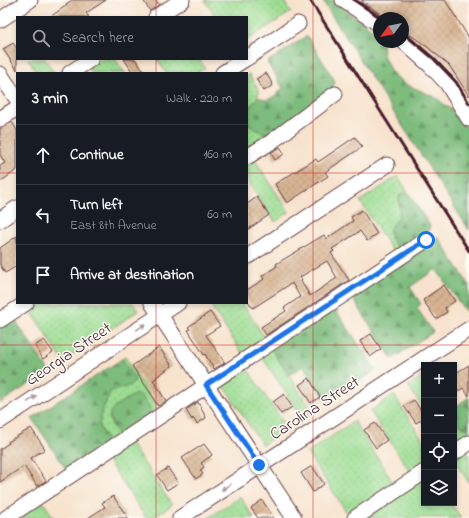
<!DOCTYPE html>
<html lang="en">
<head>
<meta charset="utf-8">
<style>
	:root { --surface:#171b24; --page:#20242c; --text:#f1f3f6; --muted:#9ea1a6; --line:#363941 }
	body { margin:0; font-family:"Indie Flower",sans-serif; background:var(--page); color:var(--text) }
	.controls { position:absolute; right:12px; bottom:12px; display:grid; overflow:hidden; border-radius:0px; box-shadow:0 2px 6px #0003 }
	.controls button { width:36px; height:36px; display:grid; place-items:center; padding:0; border:0; border-bottom:1px solid var(--line); background:var(--surface); color:var(--text); font:20px sans-serif }
	.compass { position:absolute; left:373px; top:12px; width:36px; height:36px; border-radius:50%; background:var(--surface); box-shadow:0 2px 6px #0003; rotate:237deg }
	.stop { position:absolute; width:12px; height:12px; margin:-9px; border:3px solid #1a73e8; border-radius:50%; background:#fff }
	.stop.end { background:#1a73e8; border-color:#fff; box-shadow:0 1px 4px #0008 }
	.list { margin:0; padding:0; list-style:none }
	h2 { display:flex; justify-content:space-between; align-items:center; height:52px; margin:0; padding:0 16px; font-size:17px }
	h2 small { font-size:13px; font-weight:400; color:var(--muted) }
	.list li { display:grid; grid-template-columns:26px 1fr auto; gap:12px; align-items:center; box-sizing:border-box; height:60px; padding:0 16px; border-top:1px solid var(--line) }
	.list b { display:block; font-size:15px; white-space:nowrap }
	.list p { margin:0; font-size:13px; white-space:nowrap; color:var(--muted) }
	.list em { font-size:13px; font-style:normal; color:var(--muted) }
	.icon { flex:none; width:22px; height:22px; fill:none; stroke:currentColor; stroke-width:2; stroke-linecap:round; stroke-linejoin:round }
	.map { position:relative; flex:none; width:469px; height:518px; overflow:hidden }
	.search { position:absolute; background:var(--surface); box-shadow:0 2px 6px #0003; left:16px; top:16px; width:232px; height:44px; display:flex; align-items:center; gap:10px; box-sizing:border-box; padding:0 14px; border-radius:0px; color:var(--muted); font-size:15px }
	.panel { position:absolute; background:var(--surface); box-shadow:0 2px 6px #0003; left:16px; top:72px; width:232px; height:232px; border-radius:0px }
	.map>svg:first-child { display:block }
	.grass { fill:url(#grass-dots); stroke:#747e5f }
	.forest { fill:url(#forest-firs); stroke:#646e54 }
	.building { fill:url(#building-cross-hatch); fill-rule:evenodd }
	.lines { fill:none; stroke-linecap:round; stroke-linejoin:round }
	.minor-casing { stroke:#643c43; stroke-width:17 }
	.minor { stroke:#fff; stroke-width:15 }
	.rail { stroke:#4a1f2b; stroke-width:3 }
	.oneway { fill:#ae9aa0 }
	.route { stroke:#1a73e8; stroke-width:5 }
	.grid { fill:none; stroke:#d62828; stroke-width:1; stroke-opacity:0.55 }
	.labels { text-anchor:middle; stroke-width:3; stroke-linejoin:round; paint-order:stroke }
	.street-label { font-size:17px; fill:#4a1f2b; stroke:#fdfcf7 }
</style>
</head>
<body>
<div class="map">
<svg width="469" height="518" viewBox="0 0 469 518">
	<defs>
		<pattern id="grass-dots" width="8" height="8" patternUnits="userSpaceOnUse"><rect width="8" height="8" fill="#9ddd93"/><path d="M2 2h.1M6 6h.1" fill="none" stroke="#89bd7f" stroke-width="1.8" stroke-linecap="round"/></pattern>
		<pattern id="forest-firs" width="22" height="20" patternUnits="userSpaceOnUse"><rect width="22" height="20" fill="#7ebc7d"/><path d="M5 1l3.5 6h-7zM16 11l3.5 6h-7z" fill="#699867"/></pattern>
		<pattern id="building-cross-hatch" width="8" height="8" patternUnits="userSpaceOnUse"><rect width="8" height="8" fill="#d8b593"/><path d="M0 0l8 8M0 8l8-8" fill="none" stroke="#bb9b7f"/></pattern>
	</defs>
	<rect width="100%" height="100%" fill="#fdfcf7"/>
	<filter id="ink" filterUnits="userSpaceOnUse"><feTurbulence type="fractalNoise" baseFrequency=".025" numOctaves="2"/><feDisplacementMap in="SourceGraphic" scale="8" xChannelSelector="R" yChannelSelector="G"/><feConvolveMatrix kernelMatrix="1 2 1 2 8 2 1 2 1" color-interpolation-filters="sRGB"/></filter>
	<filter id="wash" filterUnits="userSpaceOnUse"><feTurbulence type="fractalNoise" baseFrequency=".012" numOctaves="4" result="noise"/><feDisplacementMap in="SourceGraphic" scale="16" xChannelSelector="R" yChannelSelector="G"/><feGaussianBlur stdDeviation="0.9" result="paint"/><feColorMatrix in="noise" values="0 0 0 0 0 0 0 0 0 0 0 0 0 0 0 0 0 1.4 0 .05"/><feComposite in="paint" operator="in"/></filter>
	<g filter="url(#wash)">
		<rect width="100%" height="100%" fill="#f7e3cd"/>
		<!-- grass -->
		<g class="grass">
			<polygon points="205,0 283,0 291,12 247,40 247,17 216,17"/>
			<polygon points="28,59 45,59 54,73 37,73"/>
			<polygon points="100,59 115,59 125,73 92,73 88,67"/>
			<polygon points="157,59 199,59 205,68 196,73 166,73"/>
			<polygon points="249,74 259,91 256,101 247,111 247,75"/>
			<polygon points="247,122 248,124 275,135 247,153"/>
			<polygon points="253,157 289,212 275,222 247,179 247,161"/>
			<path d="M 398,176 L 407,191 L 400,195 C 398,201 401,208 399,215 C 398,221 392,224 390,229 L 392,239 L 400,252 L 395,255 L 360,201 Z"/>
			<polygon points="33,303 133,303 138,311 63,361 28,306"/>
			<polygon points="210,303 242,303 267,341 244,356 212,308 213,307"/>
			<polygon points="270,347 313,412 303,418 260,354"/>
			<path d="M 125,357 L 160,412 L 154,416 L 141,395 L 136,394 L 120,403 L 109,418 L 112,426 L 120,438 L 109,445 L 99,426 L 101,413 L 111,391 C 121,387 127,388 135,380 L 122,359 Z"/>
			<polygon points="244,364 287,428 262,445 220,380"/>
			<polygon points="424,375 424,410 408,386"/>
			<polygon points="394,395 424,442 424,469 413,476 370,411"/>
			<polygon points="454,415 462,427 469,430 469,440 454,449"/>
			<polygon points="354,421 396,487 350,517 307,453"/>
			<polygon points="129,441 172,505 152,518 146,518 105,456"/>
			<polygon points="465,448 469,455 469,483 454,460"/>
			<polygon points="424,476 424,503 451,503 461,518 361,518"/>
			<polygon points="240,497 254,518 208,518"/>
			<polygon points="41,499 54,518 23,518 20,513"/>
		</g>
		<!-- forest -->
		<g class="forest">
			<polygon points="322,0 334,0 379,35 379,42 382,42 383,55 391,72 405,84 435,97 459,116 469,132 469,230"/>
			<path d="M 307,36 L 335,81 L 332,90 L 275,135 C 264,133 254,131 247,121 L 247,111 L 258,97 L 267,100 L 275,96 L 283,88 L 267,62 Z"/>
			<path d="M 407,191 L 430,226 L 426,234 L 400,252 C 395,244 384,233 393,224 C 396,221 399,218 399,214 C 400,207 398,201 400,195 Z"/>
			<polygon points="438,237 469,285 469,309 465,311 436,269 410,287 421,304 417,308 433,332 392,359 350,294"/>
			<polygon points="333,306 376,370 327,402 303,366 289,375 270,347"/>
			<polygon points="13,317 49,371 0,403 0,325"/>
			<path d="M 122,359 L 135,380 C 131,388 119,388 111,391 L 101,413 L 99,426 L 109,445 L 68,472 L 32,418 Z"/>
			<path d="M 136,394 L 141,395 L 154,416 L 120,438 C 101,409 110,409 136,394 Z"/>
			<path d="M 469,397 L 469,430 C 459,425 454,419 454,408 Z"/>
		</g>
		<g id="blocks">
			<!-- building -->
			<g class="building">
				<polygon points="72,0 106,0 86,13 89,17 50,17 67,5 66,4"/>
				<polygon points="143,0 156,0 159,5 150,11"/>
				<polygon points="361,0 445,0 469,38 469,96 449,65 425,45 403,30 403,18 386,18"/>
				<polygon points="13,43 17,49 17,70 3,49"/>
				<polygon points="124,59 135,59 145,73 133,73"/>
				<polygon points="266,73 273,85 264,91 256,79"/>
				<polygon points="12,122 17,130 17,170 0,182 0,166 5,163 0,155 0,129"/>
				<polygon points="355,137 362,147 325,172 328,176 287,203 275,184 316,159 318,162"/>
				<polygon points="280,147 284,154 275,160 271,153"/>
				<polygon points="257,197 269,215 247,230 247,204"/>
				<path d="M 362,210 L 377,234 L 367,241 L 360,231 L 332,249 L 334,251 L 331,253 L 349,280 L 266,335 L 261,327 L 286,311 L 284,308 L 300,297 L 292,283 L 253,308 L 247,300 L 247,290 L 264,279 L 262,276 L 277,266 L 276,264 L 324,235 L 326,239 L 353,221 L 351,217 ZM 327,261 L 337,278 L 310,296 L 301,281 L 302,280 L 300,277 Z"/>
				<polygon points="17,236 17,266 5,273 0,265 0,248"/>
				<polygon points="444,285 455,301 445,308 447,312 436,319 423,300"/>
				<polygon points="210,312 220,326 206,335 225,363 214,369 205,354 204,355 188,330 190,329 188,327"/>
				<polygon points="371,334 381,349 370,357 360,341"/>
				<polygon points="44,340 53,352 43,359 35,346"/>
				<polygon points="159,347 172,366 156,377 157,378 153,380 166,401 158,406 153,398 154,398 132,366"/>
				<polygon points="469,365 469,396 463,388 454,394 454,374"/>
				<polygon points="309,378 320,397 311,403 299,385"/>
				<polygon points="284,394 292,407 281,414 273,402"/>
				<polygon points="414,400 424,415 424,418 416,423 404,406"/>
				<polygon points="198,402 206,418 197,424 193,418 192,420 186,410"/>
				<polygon points="375,423 387,440 376,448 364,430"/>
				<polygon points="31,428 45,449 31,458 46,481 37,486 24,466 0,482 0,449 9,443 8,442"/>
				<polygon points="204,444 212,455 201,463 204,467 200,470 203,474 196,479 182,458"/>
				<polygon points="312,466 324,484 313,492 301,473"/>
				<polygon points="168,468 178,483 167,490 157,475"/>
				<polygon points="113,496 128,518 88,518 105,507 102,503"/>
				<polygon points="262,500 274,518 258,518 251,508"/>
			</g>
		</g>
	</g>
	<g filter="url(#ink)">
		<use href="#blocks" fill-opacity="0" stroke="#643c43" stroke-width="1"/>
		<g class="lines">
			<defs>
				<g id="minor">
					<polyline points="343,0 379,24"/>
					<polyline points="156,17 182,0"/>
					<polyline points="0,20 30,0"/>
					<polyline points="403,41 431,66 447,83 469,119"/>
					<polyline points="247,58 298,24"/>
					<polyline points="70,73 91,59"/>
					<polyline points="223,73 245,59"/>
					<polyline points="0,74 17,99"/>
					<polyline points="0,119 17,108"/>
					<polyline points="247,157 271,142 335,94"/>
					<polyline points="0,220 17,208"/>
					<polyline points="247,257 387,165"/>
					<polyline points="152,303 294,518"/>
					<polyline points="0,320 26,303"/>
					<polyline points="0,421 178,303"/>
					<polyline points="454,453 469,443"/>
					<polyline points="6,518 426,240"/>
					<polyline points="180,518 469,329"/>
					<polyline points="355,518 424,472"/>
				</g>
			</defs>
			<!-- minor casing -->
			<use href="#minor" class="minor-casing"/>
			<!-- minor -->
			<use href="#minor" class="minor"/>
			<!-- rail -->
			<g class="rail">
				<polyline points="310,0 469,251"/>
				<polyline points="354,0 381,18"/>
				<polyline points="403,33 433,58 456,82 469,103"/>
			</g>
		</g>
		<!-- one-way arrows -->
		<defs><path id="oneway-solid" d="M-6-.8H1V-3.2L6.5 0L1 3.2V.8H-6Z"/></defs>
		<g class="oneway">
			<use href="#oneway-solid" transform="translate(141 327) rotate(-34)"/>
			<use href="#oneway-solid" transform="translate(32 399) rotate(-34)"/>
			<use href="#oneway-solid" transform="translate(226 487) rotate(146)"/>
		</g>
	</g>
	<g class="lines" filter="url(#ink)">
		<!-- route -->
		<polyline class="route" points="259,465 206,385 426,240"/>
	</g>
	<!-- grid -->
	<path class="grid" d="M 156,0 L 156,17M 313,0 L 313,518M 156,59 L 156,73M 0,173 L 17,173M 247,173 L 469,173M 156,303 L 156,518M 0,345 L 469,345"/>
	<g class="labels">
		<!-- street labels -->
		<g class="street-label">
			<text transform="translate(68 353) rotate(-34)" y="6">Georgia Street</text>
			<text transform="translate(314 407) rotate(-33)" y="6">Carolina Street</text>
		</g>
	</g>
</svg>
<div class="controls">
<button>+</button>
<button>−</button>
<button><svg class="icon" aria-label="locate" viewBox="0 0 24 24"><circle cx="12" cy="12" r="6"/><path d="M12 2v4M12 18v4M2 12h4M18 12h4"/></svg></button>
<button><svg class="icon" aria-label="layers" viewBox="0 0 24 24"><path d="M12 4l9 5-9 5-9-5zM3 14l9 5 9-5"/></svg></button>
</div>
<svg class="compass" viewBox="-18 -18 36 36"><path d="M0-13l5 13h-10z" fill="#e53935"/><path d="M0 13l5-13h-10z" fill="#9ea1a6"/></svg>
<div class="stop" style="left:426px;top:240px"></div>
<div class="stop end" style="left:259px;top:465px"></div>
<div class="search"><svg class="icon" aria-label="search" viewBox="0 0 24 24"><circle cx="10" cy="10" r="6"/><path d="M15 15l6 6"/></svg>Search here</div>
<section class="panel">
<h2>3 min<small>Walk · 220 m</small></h2>
<ul class="list">
<li><svg class="icon" aria-label="ahead" viewBox="0 0 24 24"><path d="M12 20V5M6 11l6-6 6 6"/></svg><div><b>Continue</b></div><em>160 m</em></li>
<li><svg class="icon" aria-label="left" viewBox="0 0 24 24"><path d="M17 20v-9H6M10 6l-5 5 5 5"/></svg><div><b>Turn left</b><p>East 8th Avenue</p></div><em>60 m</em></li>
<li><svg class="icon" aria-label="arrive" viewBox="0 0 24 24"><path d="M6 21V4h12l-3 4 3 4H6"/></svg><div><b>Arrive at destination</b></div></li>
</ul>
</section>
</div>
</body>
</html>
